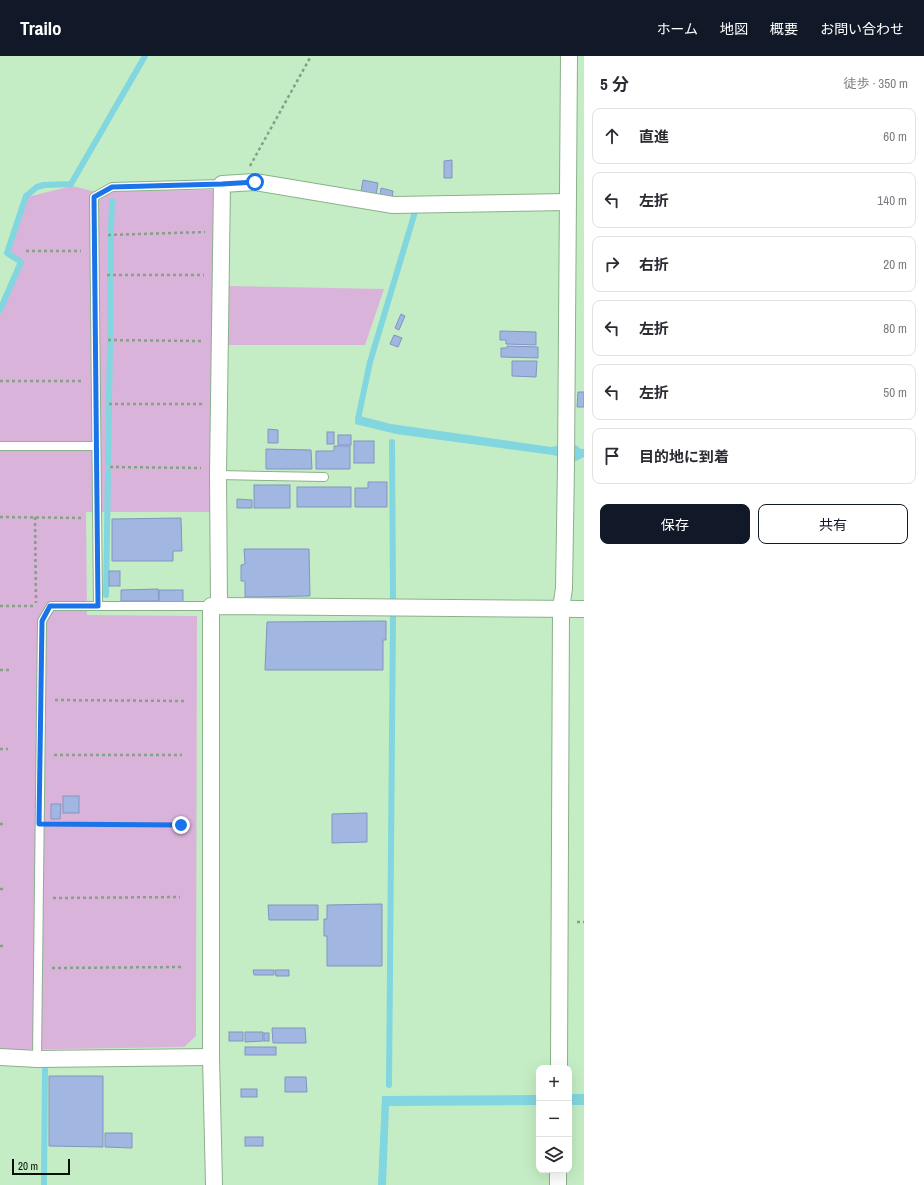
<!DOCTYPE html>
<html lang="ja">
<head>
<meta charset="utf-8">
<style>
	:root { --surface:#fff; --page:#f7f7f7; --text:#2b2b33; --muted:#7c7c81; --line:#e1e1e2; --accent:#111827 }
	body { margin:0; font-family:"Archivo Narrow","Noto Sans JP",sans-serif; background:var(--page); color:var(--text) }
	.controls { position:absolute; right:12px; bottom:12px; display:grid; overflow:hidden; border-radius:8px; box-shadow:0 4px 16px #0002 }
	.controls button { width:36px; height:36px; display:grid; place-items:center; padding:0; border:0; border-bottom:1px solid var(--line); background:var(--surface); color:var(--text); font:20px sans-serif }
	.scale { position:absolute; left:12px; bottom:10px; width:58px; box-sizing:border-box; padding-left:4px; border:2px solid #051105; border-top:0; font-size:11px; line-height:14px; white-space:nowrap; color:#051105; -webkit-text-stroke:3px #c5edc5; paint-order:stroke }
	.stop { position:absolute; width:12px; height:12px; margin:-9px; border:3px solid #1a73e8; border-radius:50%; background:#fff }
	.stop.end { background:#1a73e8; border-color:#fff; box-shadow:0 1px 4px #0008 }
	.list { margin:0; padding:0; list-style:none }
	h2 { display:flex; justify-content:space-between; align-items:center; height:52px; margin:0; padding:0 16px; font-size:17px }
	h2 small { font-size:13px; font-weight:400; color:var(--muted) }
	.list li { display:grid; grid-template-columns:26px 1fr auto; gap:12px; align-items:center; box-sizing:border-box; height:56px; margin:0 8px 8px; padding:0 8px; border:1px solid var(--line); border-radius:8px }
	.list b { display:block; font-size:15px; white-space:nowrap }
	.list em { font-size:13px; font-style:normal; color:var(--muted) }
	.actions { display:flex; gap:8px; padding:12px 16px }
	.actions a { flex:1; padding:9px 0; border:1px solid var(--accent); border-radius:8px; text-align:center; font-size:14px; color:var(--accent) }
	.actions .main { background:var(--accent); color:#fff }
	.icon { flex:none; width:22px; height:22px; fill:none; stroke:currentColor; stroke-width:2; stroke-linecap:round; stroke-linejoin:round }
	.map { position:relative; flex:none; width:584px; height:1129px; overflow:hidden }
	header { display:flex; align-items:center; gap:24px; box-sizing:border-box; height:56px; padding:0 20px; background:var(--accent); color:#fff }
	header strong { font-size:19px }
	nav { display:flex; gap:22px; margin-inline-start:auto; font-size:14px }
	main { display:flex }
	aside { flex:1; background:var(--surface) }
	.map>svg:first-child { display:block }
	.green { fill:#dab3db }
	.water { fill:#81d6df }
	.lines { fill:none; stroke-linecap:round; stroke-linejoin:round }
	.stream { stroke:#81d6df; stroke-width:6 }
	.building { fill:#a1b6e1; stroke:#8195bf }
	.lane-casing { stroke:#8bb08b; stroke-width:10 }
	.street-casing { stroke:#8bb08b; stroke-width:18 }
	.path { stroke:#83a183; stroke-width:2.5; stroke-dasharray:3 3; stroke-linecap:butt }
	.lane { stroke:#fff; stroke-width:8 }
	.street { stroke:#fff; stroke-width:16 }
	.route { stroke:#1a73e8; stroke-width:5 }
</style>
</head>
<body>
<header>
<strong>Trailo</strong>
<nav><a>ホーム</a><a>地図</a><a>概要</a><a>お問い合わせ</a></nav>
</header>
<main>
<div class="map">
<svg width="584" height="1129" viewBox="0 0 584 1129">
	<rect width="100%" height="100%" fill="#c5edc5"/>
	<!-- green -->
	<g class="green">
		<polygon points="72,130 92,135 212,134 215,137 210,456 86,456 87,559 197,560 196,980 184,991 0,994 0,258 23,206 8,197 27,141"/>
		<polygon points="226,230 384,233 365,289 224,289"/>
	</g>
	<!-- water -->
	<g class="water">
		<polygon points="356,359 391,368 551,391 573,387 581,393 584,393 584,401 574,406 553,399 396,378 355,368"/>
		<rect x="569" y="1038" width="15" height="11"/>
		<polygon points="539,1039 539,1049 389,1050 386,1129 378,1129 382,1040"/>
	</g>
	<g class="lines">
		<!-- stream -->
		<g class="stream">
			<polyline points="111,175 112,145"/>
			<polyline points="111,216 111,181"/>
			<polyline points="0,254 21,206 7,197 26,140 37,131 44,129 71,128 145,0"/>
			<polyline points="110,281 110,222"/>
			<polyline points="109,344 110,287"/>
			<polyline points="360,364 358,363 370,306 415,156"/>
			<polyline points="392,386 393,542"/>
			<polyline points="108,408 109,350"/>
			<polyline points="106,539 108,415"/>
			<polyline points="389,1029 393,561"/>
			<polyline points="44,1129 45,1013"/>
		</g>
	</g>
	<!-- building -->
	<g class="building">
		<polygon points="452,104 452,122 444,122 444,105"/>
		<polygon points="363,124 378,127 376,139 361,136"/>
		<polygon points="381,132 393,135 392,142 380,139"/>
		<polygon points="401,258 405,260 399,274 395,272"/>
		<polygon points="500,275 536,276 536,289 506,288 506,284 500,284"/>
		<polygon points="394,279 402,282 398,291 390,288"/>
		<polygon points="507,290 538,291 538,302 501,301 501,292 507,292"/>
		<polygon points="512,305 537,305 536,321 512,320"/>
		<polygon points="578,336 584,336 584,351 577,351"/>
		<polygon points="268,373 278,374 278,387 268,387"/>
		<rect x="327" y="376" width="7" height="12"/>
		<rect x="338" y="379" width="13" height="10"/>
		<rect x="354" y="385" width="20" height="22"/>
		<polygon points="334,390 350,390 350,413 316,413 316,395 334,395"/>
		<polygon points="266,393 311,394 312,413 266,413"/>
		<polygon points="368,426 387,426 387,451 355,451 355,432 368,432"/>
		<rect x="254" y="429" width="36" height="23"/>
		<rect x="297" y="431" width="54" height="20"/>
		<polygon points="237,443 252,444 252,452 237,452"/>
		<polygon points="181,462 182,495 173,495 173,505 112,505 112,463"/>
		<polygon points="244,493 309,493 310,540 245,541 245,525 241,525 241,509 245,508"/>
		<rect x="109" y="515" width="11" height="15"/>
		<polygon points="158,533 159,545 121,545 121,534"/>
		<rect x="159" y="534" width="24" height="12"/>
		<polygon points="386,565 386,584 383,584 383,614 265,614 267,566"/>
		<rect x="63" y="740" width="16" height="17"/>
		<polygon points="51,748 61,748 60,763 51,763"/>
		<polygon points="367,757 367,786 332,787 332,758"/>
		<polygon points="382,848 382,910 327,910 327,880 324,880 324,863 327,863 327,849"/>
		<polygon points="268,849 318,849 318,864 269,864"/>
		<polygon points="253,914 274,914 274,919 254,919"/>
		<polygon points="275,914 289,914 289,920 276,920"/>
		<polygon points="272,972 305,972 306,987 273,987"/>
		<rect x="229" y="976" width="14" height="9"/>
		<polygon points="245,976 263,976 263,985 245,986"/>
		<rect x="264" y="977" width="5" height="8"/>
		<rect x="245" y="991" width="31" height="8"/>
		<polygon points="49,1020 103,1020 103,1091 49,1090"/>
		<polygon points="285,1021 306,1021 307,1036 285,1036"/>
		<rect x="241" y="1033" width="16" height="8"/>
		<polygon points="105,1077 132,1077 132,1092 105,1091"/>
		<rect x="245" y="1081" width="18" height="9"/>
	</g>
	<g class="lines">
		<defs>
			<g id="lane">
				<polyline points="0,390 96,390"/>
				<polyline points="218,419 324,421"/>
				<polyline points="98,550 94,141 112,131 222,128"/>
				<polyline points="37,1003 42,565 51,550 211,550"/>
			</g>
			<g id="street">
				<polyline points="219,550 218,419 222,128 255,126 393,149 567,146"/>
				<polyline points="0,1001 37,1003 211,1001"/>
				<polyline points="559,1012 561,553 564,532 566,409 569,0"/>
				<polyline points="558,1114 558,1129"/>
				<polyline points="214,1129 211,1001 211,550 584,553"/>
			</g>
		</defs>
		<!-- lane casing -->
		<use href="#lane" class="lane-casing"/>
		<!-- street casing -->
		<use href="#street" class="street-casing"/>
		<!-- path -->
		<g class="path">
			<polyline points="250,110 311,0"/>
			<polyline points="108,179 205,176"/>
			<polyline points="26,195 81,195"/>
			<polyline points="107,219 204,219"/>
			<polyline points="108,284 203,285"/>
			<polyline points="0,325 83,325"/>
			<polyline points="109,348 202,348"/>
			<polyline points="110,411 201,412"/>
			<polyline points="0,461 83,462"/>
			<polyline points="35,461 36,547"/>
			<polyline points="0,550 35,550"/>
			<polyline points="0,614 11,614"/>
			<polyline points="55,644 186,645"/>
			<polyline points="0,693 8,693"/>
			<polyline points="54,699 182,699"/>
			<polyline points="0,768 6,768"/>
			<polyline points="54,768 181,769"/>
			<polyline points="0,833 6,833"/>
			<polyline points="53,842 180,841"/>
			<polyline points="577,866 584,866"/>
			<polyline points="0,890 5,890"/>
			<polyline points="52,912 181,911"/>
		</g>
		<!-- lane -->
		<use href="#lane" class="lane"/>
		<!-- street -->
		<use href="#street" class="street"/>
	</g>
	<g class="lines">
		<!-- route -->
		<polyline class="route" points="181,769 39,768 42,565 50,550 98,550 94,141 112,131 222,128 255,126"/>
	</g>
</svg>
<div class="controls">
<button>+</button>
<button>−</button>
<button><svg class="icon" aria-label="layers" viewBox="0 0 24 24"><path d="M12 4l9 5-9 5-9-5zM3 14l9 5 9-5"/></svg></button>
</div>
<div class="scale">20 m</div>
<div class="stop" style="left:255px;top:126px"></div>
<div class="stop end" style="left:181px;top:769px"></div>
</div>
<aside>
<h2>5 分<small>徒歩 · 350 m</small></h2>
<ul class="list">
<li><svg class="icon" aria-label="ahead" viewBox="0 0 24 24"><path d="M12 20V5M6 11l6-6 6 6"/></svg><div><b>直進</b></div><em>60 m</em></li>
<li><svg class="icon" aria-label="left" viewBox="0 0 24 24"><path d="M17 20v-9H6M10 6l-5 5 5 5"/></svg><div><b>左折</b></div><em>140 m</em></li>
<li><svg class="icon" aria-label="right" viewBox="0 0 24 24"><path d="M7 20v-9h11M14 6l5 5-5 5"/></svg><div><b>右折</b></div><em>20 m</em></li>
<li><svg class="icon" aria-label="left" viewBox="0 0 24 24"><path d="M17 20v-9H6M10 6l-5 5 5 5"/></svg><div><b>左折</b></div><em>80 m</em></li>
<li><svg class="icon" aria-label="left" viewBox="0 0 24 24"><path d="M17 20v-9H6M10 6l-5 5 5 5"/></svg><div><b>左折</b></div><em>50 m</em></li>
<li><svg class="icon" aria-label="arrive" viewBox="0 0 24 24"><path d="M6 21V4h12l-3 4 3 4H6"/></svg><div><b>目的地に到着</b></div></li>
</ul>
<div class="actions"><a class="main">保存</a><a>共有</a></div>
</aside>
</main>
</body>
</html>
